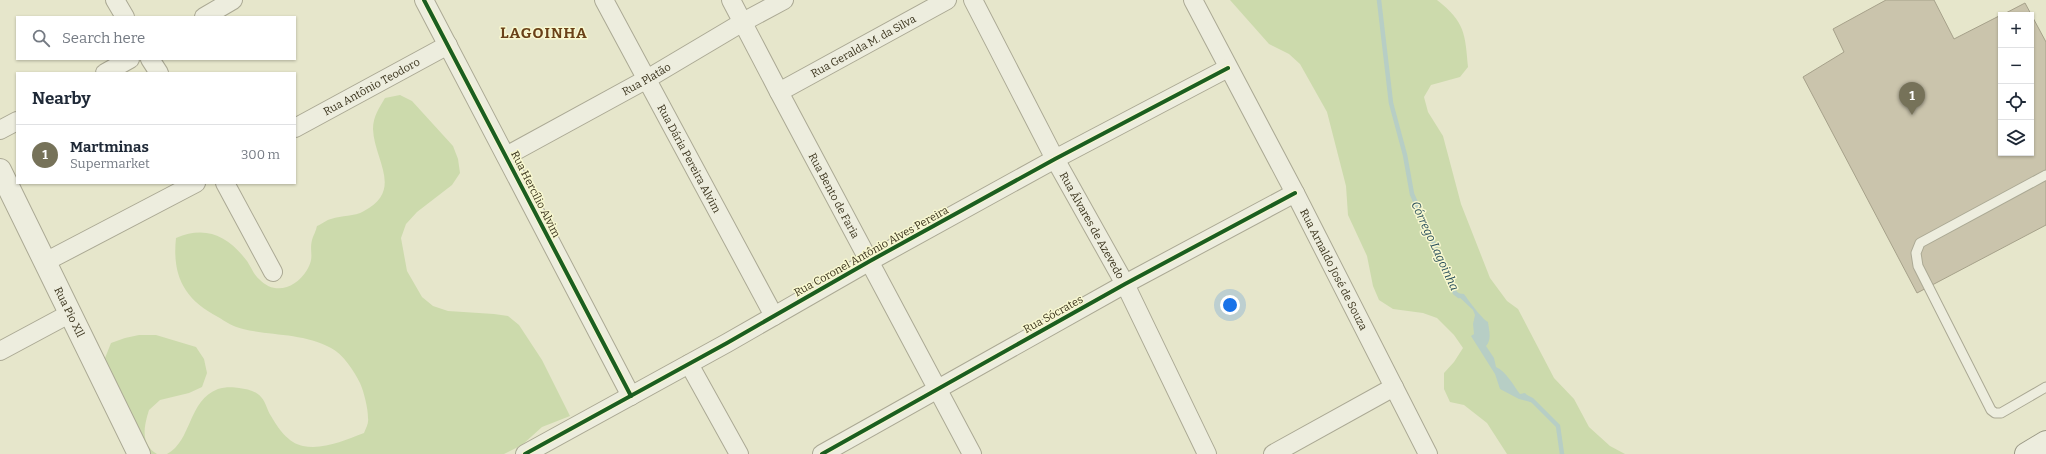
<!DOCTYPE html>
<html lang="en">
<head>
<meta charset="utf-8">
<style>
	:root { --surface:#fff; --page:#f6f6f7; --text:#1f2937; --muted:#747a83; --line:#e0e1e3; --accent:#767259 }
	body { margin:0; font-family:Bitter,serif; background:var(--page); color:var(--text) }
	.controls { position:absolute; right:12px; top:12px; display:grid; overflow:hidden; border-radius:0px; box-shadow:0 1px 3px #0004 }
	.controls button { width:36px; height:36px; display:grid; place-items:center; padding:0; border:0; border-bottom:1px solid var(--line); background:var(--surface); color:var(--text); font:20px sans-serif }
	.you { position:absolute; left:1230px; top:305px; width:14px; height:14px; margin:-10px; border:3px solid #fff; border-radius:50%; background:#1a73e8; box-shadow:0 0 0 6px #1a73e833 }
	.badge { display:grid; place-items:center; width:26px; height:26px; border-radius:50%; background:var(--accent); color:#fff; font-size:13px; font-weight:700 }
	.pin { position:absolute; translate:-50% -33px; filter:drop-shadow(0 1px 2px #0008) }
	.pin::after { content:''; position:absolute; top:21px; width:14px; height:12px; background:inherit; clip-path:polygon(0 0,100% 0,50% 100%) }
	.list { margin:0; padding:0; list-style:none }
	h2 { display:flex; justify-content:space-between; align-items:center; height:52px; margin:0; padding:0 16px; font-size:17px }
	h2 small { font-size:13px; font-weight:400; color:var(--muted) }
	.list li { display:grid; grid-template-columns:26px 1fr auto; gap:12px; align-items:center; box-sizing:border-box; height:60px; padding:0 16px; border-top:1px solid var(--line) }
	.list b { display:block; font-size:15px; white-space:nowrap }
	.list p { margin:0; font-size:13px; white-space:nowrap; color:var(--muted) }
	.list em { font-size:13px; font-style:normal; color:var(--muted) }
	.icon { flex:none; width:22px; height:22px; fill:none; stroke:currentColor; stroke-width:2; stroke-linecap:round; stroke-linejoin:round }
	.map { position:relative; flex:none; width:2046px; height:454px; overflow:hidden }
	.search { position:absolute; background:var(--surface); box-shadow:0 1px 3px #0004; left:16px; top:16px; width:280px; height:44px; display:flex; align-items:center; gap:10px; box-sizing:border-box; padding:0 14px; border-radius:0px; color:var(--muted); font-size:15px }
	.panel { position:absolute; background:var(--surface); box-shadow:0 1px 3px #0004; left:16px; top:72px; width:280px; height:112px; border-radius:0px }
	.map>svg:first-child { display:block }
	.green { fill:#ccdaac }
	.water { fill:#b7cec5 }
	.lines { fill:none; stroke-linecap:round; stroke-linejoin:round }
	.stream { stroke:#b7cec5; stroke-width:4.5 }
	.building { fill:#cac4ac; stroke:#a6a18a }
	.service-casing { stroke:#aba994; stroke-width:11 }
	.minor-casing { stroke:#aba994; stroke-width:20 }
	.tertiary-casing { stroke:#aba994; stroke-width:24 }
	.secondary-casing { stroke:#9a9885; stroke-width:24 }
	.service { stroke:#ededde; stroke-width:9 }
	.minor { stroke:#ededde; stroke-width:18 }
	.tertiary { stroke:#ededde; stroke-width:22 }
	.secondary { stroke:#ededde; stroke-width:22 }
	.cycleway-casing { stroke:#f8f8d0; stroke-width:6 }
	.cycleway { stroke:#1b5e20; stroke-width:4 }
	.labels { text-anchor:middle; stroke-width:3; stroke-linejoin:round; paint-order:stroke }
	.street-label { font-size:11px; fill:#3a331c; stroke:#f8f8d0 }
	.water-label { font-size:12px; font-style:italic; fill:#2a505b; stroke:#f8f8d0 }
	.district-label { font-size:15px; font-weight:bold; letter-spacing:1px; fill:#6a4118; stroke:#f8f8d0 }
</style>
</head>
<body>
<div class="map">
<svg width="2046" height="454" viewBox="0 0 2046 454">
	<rect width="100%" height="100%" fill="#e6e6cb"/>
	<!-- green -->
	<g class="green">
		<path d="M 1230,0 L 1437,0 C 1465,22 1465,33 1468,67 L 1460,77 L 1431,85 L 1424,97 L 1428,112 L 1443,136 L 1461,204 L 1490,278 L 1507,301 L 1518,309 L 1554,378 L 1574,399 L 1589,427 L 1610,446 L 1625,454 L 1507,454 L 1487,423 L 1464,405 L 1450,402 L 1444,389 L 1444,373 L 1454,362 L 1463,348 L 1454,335 L 1437,318 L 1423,313 L 1393,309 L 1379,300 L 1373,286 L 1367,256 L 1348,215 L 1346,186 L 1327,112 L 1300,64 L 1289,54 L 1269,44 Z"/>
		<path d="M 400,95 L 412,101 L 453,146 L 458,159 L 460,173 L 452,185 L 417,212 L 406,224 L 401,238 L 407,271 L 422,297 L 433,306 L 448,311 L 494,314 L 508,316 L 519,325 L 542,360 L 570,416 L 542,427 L 522,445 L 504,454 L 167,454 C 192,441 188,400 218,389 C 224,387 233,387 239,388 C 247,389 256,391 261,397 C 266,402 267,410 271,416 C 278,428 288,443 303,446 C 324,450 345,440 364,433 C 366,428 369,423 368,418 C 368,408 364,392 360,383 C 354,371 343,354 331,348 C 304,333 271,336 243,329 C 234,327 226,322 218,317 C 184,299 172,276 176,238 C 206,225 228,236 247,261 C 251,267 254,275 259,279 C 275,296 296,288 307,270 C 315,256 309,253 312,240 C 313,236 316,231 317,226 C 322,224 326,220 331,219 C 342,215 354,217 364,211 C 404,190 374,160 373,129 C 373,117 379,108 385,98 Z"/>
		<path d="M 139,335 L 156,335 L 196,347 L 204,359 L 207,373 L 202,387 L 189,393 L 160,400 L 149,410 C 144,426 140,444 157,454 L 148,454 L 105,372 L 105,358 L 111,343 L 125,338 Z"/>
	</g>
	<!-- water -->
	<path class="water" d="M 1455,293 L 1464,294 C 1469,301 1482,319 1488,322 C 1489,330 1492,340 1486,346 L 1494,358 L 1496,367 C 1506,371 1513,385 1520,394 L 1525,393 L 1534,403 L 1519,399 L 1500,389 L 1495,374 L 1471,336 L 1474,334 L 1473,324 L 1475,315 L 1473,310 Z"/>
	<g class="lines">
		<!-- stream -->
		<g class="stream">
			<polyline points="1379,0 1391,103 1405,155 1412,194 1455,293 1459,296"/>
			<polyline points="1524,396 1532,400 1558,426 1562,454"/>
		</g>
	</g>
	<!-- building -->
	<polygon class="building" points="1886,0 1934,0 1954,39 2001,15 2001,153 2031,153 2031,15 2002,15 2025,3 2046,42 2046,225 1917,293 1803,77 1844,52 1833,29"/>
	<g class="lines">
		<defs>
			<polyline id="service" points="2046,175 1920,243 1916,253 1918,266 1991,410 1995,413 2001,413 2046,387"/>
			<g id="minor">
				<polyline points="115,0 125,17"/>
				<polyline points="424,0 631,396"/>
				<path id="s1" d="M 604,0 L 774,316"/>
				<path id="s2" d="M 731,0 L 779,92 L 972,454"/>
				<path id="s3" d="M 973,0 L 1055,159 L 1125,284 L 1207,454"/>
				<path id="s4" d="M 1193,0 L 1295,193 L 1428,454"/>
				<polyline points="204,17 233,0"/>
				<polyline points="150,59 159,73"/>
				<polyline points="105,73 130,59"/>
				<path id="s5" d="M 779,92 L 947,0"/>
				<path id="s6" d="M 295,128 L 448,45"/>
				<polyline points="0,130 17,121"/>
				<path id="s7" d="M 506,156 L 647,79 L 743,22 L 784,0"/>
				<polyline points="225,183 273,272"/>
				<polyline points="45,262 196,183"/>
				<polyline points="0,351 69,314"/>
				<polyline points="689,364 739,454"/>
				<polyline points="525,454 727,343 870,261 1055,159 1228,68"/>
				<polyline points="822,454 1125,284 1295,193"/>
				<polyline points="1273,454 1394,387"/>
			</g>
			<g id="tertiary">
				<path id="s8" d="M 0,170 L 139,454"/>
			</g>
			<polyline id="secondary" points="2026,454 2046,442"/>
		</defs>
		<!-- service casing -->
		<use href="#service" class="service-casing"/>
		<!-- minor casing -->
		<use href="#minor" class="minor-casing"/>
		<!-- tertiary casing -->
		<use href="#tertiary" class="tertiary-casing"/>
		<!-- secondary casing -->
		<use href="#secondary" class="secondary-casing"/>
		<!-- service -->
		<use href="#service" class="service"/>
		<!-- minor -->
		<use href="#minor" class="minor"/>
		<!-- tertiary -->
		<use href="#tertiary" class="tertiary"/>
		<!-- secondary -->
		<use href="#secondary" class="secondary"/>
		<defs>
			<g id="cycleway">
				<polyline points="424,0 631,396"/>
				<polyline points="525,454 727,343 870,261 1055,159 1228,68"/>
				<polyline points="822,454 1125,284 1295,193"/>
			</g>
		</defs>
		<!-- cycleway casing -->
		<use href="#cycleway" class="cycleway-casing"/>
		<!-- cycleway -->
		<use href="#cycleway" class="cycleway"/>
	</g>
	<g class="labels">
		<!-- street labels -->
		<g class="street-label">
			<text dy="4" stroke="none"><textPath href="#s5" startOffset="96">Rua Geralda M. da Silva</textPath></text>
			<text dy="4" stroke="none"><textPath href="#s7" startOffset="160">Rua Platão</textPath></text>
			<text dy="4" stroke="none"><textPath href="#s6" startOffset="87">Rua Antônio Teodoro</textPath></text>
			<text dy="4" stroke="none"><textPath href="#s1" startOffset="180">Rua Dária Pereira Alvim</textPath></text>
			<text transform="translate(536 194) rotate(63)" y="4">Rua Hercílio Alvim</text>
			<text dy="4" stroke="none"><textPath href="#s2" startOffset="221">Rua Bento de Faria</textPath></text>
			<text dy="4" stroke="none"><textPath href="#s3" startOffset="255">Rua Álvares de Azevedo</textPath></text>
			<text transform="translate(871 251) rotate(-29)" y="4">Rua Coronel Antônio Alves Pereira</text>
			<text dy="4" stroke="none"><textPath href="#s4" startOffset="304">Rua Arnaldo José de Souza</textPath></text>
			<text dy="4" stroke="none"><textPath href="#s8" startOffset="158">Rua Pio Xll</textPath></text>
			<text transform="translate(1053 314) rotate(-29)" y="4">Rua Sócrates</text>
		</g>
		<!-- water labels -->
		<g class="water-label">
			<text transform="translate(1435 246) rotate(65)" y="4">Córrego Lagoinha</text>
		</g>
		<!-- district labels -->
		<g class="district-label">
			<text x="544" y="38">LAGOINHA</text>
		</g>
	</g>
</svg>
<div class="controls">
<button>+</button>
<button>−</button>
<button><svg class="icon" aria-label="locate" viewBox="0 0 24 24"><circle cx="12" cy="12" r="6"/><path d="M12 2v4M12 18v4M2 12h4M18 12h4"/></svg></button>
<button><svg class="icon" aria-label="layers" viewBox="0 0 24 24"><path d="M12 4l9 5-9 5-9-5zM3 14l9 5 9-5"/></svg></button>
</div>
<div class="you"></div>
<div class="pin badge" style="left:1912px;top:115px">1</div>
<div class="search"><svg class="icon" aria-label="search" viewBox="0 0 24 24"><circle cx="10" cy="10" r="6"/><path d="M15 15l6 6"/></svg>Search here</div>
<section class="panel">
<h2>Nearby<small></small></h2>
<ul class="list">
<li><span class="badge">1</span><div><b>Martminas</b><p>Supermarket</p></div><em>300 m</em></li>
</ul>
</section>
</div>
</body>
</html>
